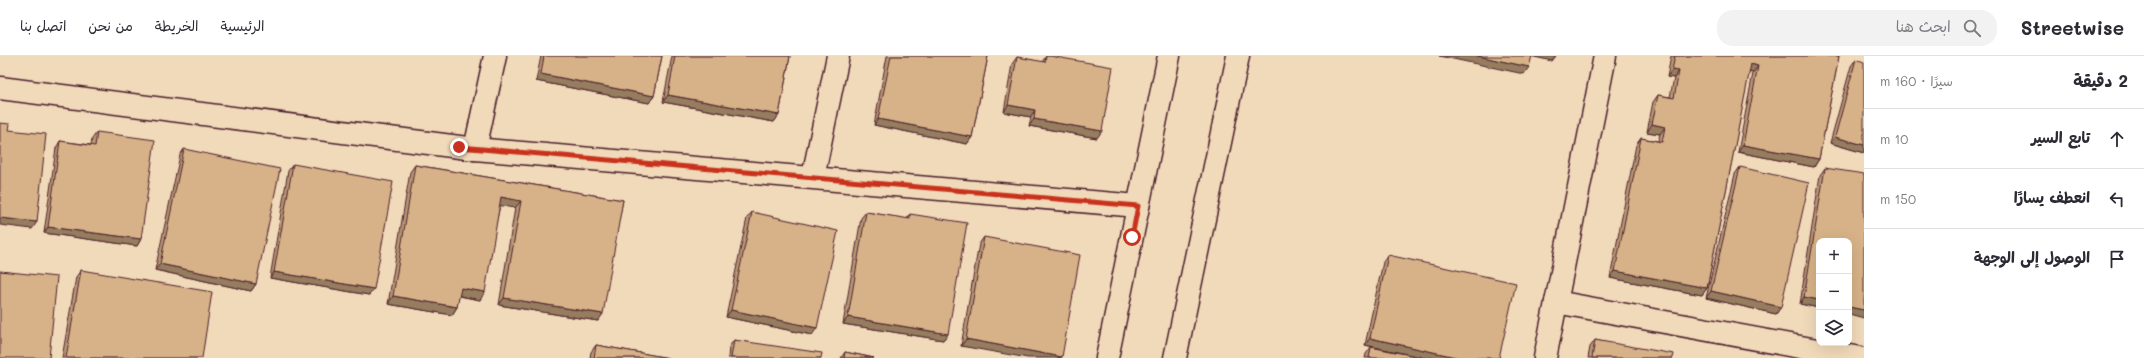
<!DOCTYPE html>
<html lang="ar">
<head>
<meta charset="utf-8">
<style>
	:root { --surface:#fff; --page:#f2f2f3; --text:#2b2b33; --muted:#7c7c81; --line:#e1e1e2 }
	body { margin:0; font-family:Mali,"Playpen Sans Arabic",sans-serif; background:var(--page); color:var(--text); direction:rtl }
	.controls { position:absolute; right:12px; bottom:12px; display:grid; overflow:hidden; border-radius:8px; box-shadow:0 4px 16px #0002 }
	.controls button { width:36px; height:36px; display:grid; place-items:center; padding:0; border:0; border-bottom:1px solid var(--line); background:var(--surface); color:var(--text); font:20px sans-serif }
	.stop { position:absolute; width:12px; height:12px; margin:-9px; border:3px solid #c8321e; border-radius:50%; background:#fff }
	.stop.end { background:#c8321e; border-color:#fff; box-shadow:0 1px 4px #0008 }
	.list { margin:0; padding:0; list-style:none }
	h2 { display:flex; justify-content:space-between; align-items:center; height:52px; margin:0; padding:0 16px; font-size:17px }
	h2 small { font-size:13px; font-weight:400; color:var(--muted) }
	.list li { display:grid; grid-template-columns:26px 1fr auto; gap:12px; align-items:center; box-sizing:border-box; height:60px; padding:0 16px; border-top:1px solid var(--line) }
	.list b { display:block; font-size:15px; white-space:nowrap }
	.list em { font-size:13px; font-style:normal; color:var(--muted) }
	.icon { flex:none; width:22px; height:22px; fill:none; stroke:currentColor; stroke-width:2; stroke-linecap:round; stroke-linejoin:round }
	.map { position:relative; flex:none; width:1864px; height:302px; overflow:hidden; direction:ltr }
	header { display:flex; align-items:center; gap:24px; box-sizing:border-box; height:56px; padding:0 20px; background:var(--surface); border-bottom:1px solid var(--line) }
	header strong { font-size:19px }
	nav { display:flex; gap:22px; margin-inline-start:auto; font-size:14px }
	.search { width:280px; height:36px; background:var(--page); display:flex; align-items:center; gap:10px; box-sizing:border-box; padding:0 14px; border-radius:16px; color:var(--muted); font-size:15px }
	main { display:flex }
	aside { flex:1; background:var(--surface) }
	.map>svg:first-child { display:block }
	.lines { fill:none; stroke-linecap:round; stroke-linejoin:round }
	.street-casing { stroke:#4a1f2b; stroke-width:25 }
	.secondary-casing { stroke:#4a1f2b; stroke-width:25 }
	.street { stroke:#f1daba; stroke-width:22 }
	.secondary { stroke:#f1daba; stroke-width:22 }
	.wall { fill:#b99975; stroke:#4a1f2b }
	.shaded-wall { fill:#967d5f; stroke:#4a1f2b }
	.building { fill:#d7b288; stroke:#4a1f2b }
	.route { stroke:#c8321e; stroke-width:5 }
</style>
</head>
<body>
<header>
<strong>Streetwise</strong>
<div class="search"><svg class="icon" aria-label="search" viewBox="0 0 24 24"><circle cx="10" cy="10" r="6"/><path d="M15 15l6 6"/></svg>ابحث هنا</div>
<nav><a>الرئيسية</a><a>الخريطة</a><a>من نحن</a><a>اتصل بنا</a></nav>
</header>
<main>
<aside>
<h2>2 دقيقة<small>سيرًا · 160 m</small></h2>
<ul class="list">
<li><svg class="icon" aria-label="ahead" viewBox="0 0 24 24"><path d="M12 20V5M6 11l6-6 6 6"/></svg><div><b>تابع السير</b></div><em>10 m</em></li>
<li><svg class="icon" aria-label="left" viewBox="0 0 24 24"><path d="M17 20v-9H6M10 6l-5 5 5 5"/></svg><div><b>انعطف يسارًا</b></div><em>150 m</em></li>
<li><svg class="icon" aria-label="arrive" viewBox="0 0 24 24"><path d="M6 21V4h12l-3 4 3 4H6"/></svg><div><b>الوصول إلى الوجهة</b></div></li>
</ul>
</aside>
<div class="map">
<svg width="1864" height="302" viewBox="0 0 1864 302">
	<rect width="100%" height="100%" fill="#f1daba"/>
	<filter id="ink" filterUnits="userSpaceOnUse"><feTurbulence type="fractalNoise" baseFrequency=".025" numOctaves="2"/><feDisplacementMap in="SourceGraphic" scale="8" xChannelSelector="R" yChannelSelector="G"/><feConvolveMatrix kernelMatrix="1 2 1 2 8 2 1 2 1" color-interpolation-filters="sRGB"/></filter>
	<g filter="url(#ink)">
		<g class="lines">
			<defs>
				<g id="street">
					<polyline points="0,32 475,93 1138,150"/>
					<polyline points="475,93 495,0"/>
					<polyline points="813,121 838,0"/>
					<polyline points="1556,246 1860,302"/>
					<polyline points="1545,302 1605,0"/>
				</g>
				<g id="secondary">
					<polyline points="1107,302 1169,0"/>
					<polyline points="1175,302 1238,0"/>
				</g>
			</defs>
			<!-- street casing -->
			<use href="#street" class="street-casing"/>
			<!-- secondary casing -->
			<use href="#secondary" class="secondary-casing"/>
			<!-- street -->
			<use href="#street" class="street"/>
			<!-- secondary -->
			<use href="#secondary" class="secondary"/>
		</g>
		<!-- wall -->
		<g class="wall">
			<polygon points="541,0 662,0 654,40 649,47 536,25"/>
			<polygon points="672,0 790,0 779,59 774,66 663,46"/>
			<polygon points="887,0 988,0 972,81 967,88 874,69"/>
			<polygon points="1046,0 1050,0 1097,82 1029,70 1031,61 1004,56 1012,8 1017,1 1042,6"/>
			<polygon points="1671,0 1839,0 1819,103 1814,111 1738,96 1753,17 1749,16 1707,232 1702,239 1610,222 1636,89 1641,82 1658,85 1660,78 1647,76 1653,46 1658,39 1670,41 1674,22 1667,21"/>
			<polygon points="1856,3 1864,97 1830,87 1851,10"/>
			<polygon points="97,76 141,183 137,190 44,177 56,92 60,85 91,89 92,83"/>
			<polygon points="184,93 256,228 251,235 155,214 180,99"/>
			<polygon points="293,108 369,239 270,222 288,115"/>
			<polygon points="415,109 623,144 598,265 499,249 515,152 500,149 480,244 459,240 457,251 452,259 388,248 410,116"/>
			<polygon points="1740,111 1781,251 1776,258 1706,242 1735,118"/>
			<polygon points="1825,112 1819,252 1800,248 1820,119"/>
			<polygon points="752,156 812,279 726,261 747,162"/>
			<polygon points="866,156 907,163 910,158 948,278 943,284 843,268 861,162"/>
			<polygon points="984,181 1061,302 961,290 979,188"/>
			<polygon points="1388,199 1499,302 1365,302 1366,298 1371,291 1422,302 1365,289 1383,206"/>
			<polygon points="81,214 202,302 62,302 76,221"/>
			<polygon points="734,284 821,302 728,302 729,291"/>
			<polygon points="1595,284 1673,302 1588,302 1590,291"/>
			<polygon points="596,289 669,302 590,302 591,296"/>
			<polygon points="845,296 874,302 841,302"/>
		</g>
		<!-- shaded-wall -->
		<g class="shaded-wall">
			<polygon points="1439,0 1478,0 1529,11 1524,18"/>
			<polygon points="1530,0 1556,0 1552,5"/>
			<polygon points="1751,8 1758,10 1753,17 1746,16"/>
			<polygon points="1672,14 1679,15 1674,22 1667,21"/>
			<polygon points="541,18 654,40 649,47 536,25"/>
			<polygon points="668,39 779,59 774,66 663,46"/>
			<polygon points="1008,49 1035,54 1031,61 1004,56"/>
			<polygon points="878,63 972,81 967,88 874,69"/>
			<polygon points="1034,63 1102,75 1097,82 1029,70"/>
			<polygon points="1652,68 1665,71 1660,78 1647,76"/>
			<polygon points="1835,81 1864,89 1864,97 1830,87"/>
			<polygon points="1743,89 1819,103 1814,111 1738,96"/>
			<polygon points="501,141 521,145 515,152 496,149"/>
			<polygon points="0,162 37,166 32,173 0,169"/>
			<polygon points="48,171 141,183 137,190 44,177"/>
			<polygon points="160,208 256,228 251,235 155,214"/>
			<polygon points="1615,215 1707,232 1702,239 1610,222"/>
			<polygon points="274,216 374,233 369,239 270,222"/>
			<polygon points="461,232 485,236 480,244 456,239"/>
			<polygon points="1711,235 1781,251 1776,258 1706,242"/>
			<polygon points="393,240 457,251 452,259 388,248"/>
			<polygon points="1804,241 1819,244 1819,252 1800,248"/>
			<polygon points="504,242 603,258 598,265 499,249"/>
			<polygon points="1849,251 1864,254 1864,262 1849,258"/>
			<polygon points="731,254 817,272 812,279 726,261"/>
			<polygon points="848,261 948,278 943,284 843,268"/>
			<polygon points="1370,282 1460,302 1425,302 1365,289"/>
			<polygon points="966,283 1062,301 1061,302 1028,302 961,290"/>
		</g>
		<!-- building -->
		<g class="building">
			<polygon points="544,0 662,0 654,40 541,18"/>
			<polygon points="675,0 790,0 779,59 668,39"/>
			<polygon points="891,0 988,0 972,81 878,63"/>
			<polygon points="1046,0 1050,0 1113,11 1102,75 1034,63 1035,54 1008,49 1017,1 1045,6"/>
			<polygon points="1478,0 1532,0 1529,11"/>
			<polygon points="1675,0 1839,0 1819,103 1743,89 1758,10 1751,8 1707,232 1615,215 1641,82 1662,86 1665,71 1652,68 1658,39 1674,42 1679,15 1672,14"/>
			<polygon points="1856,3 1864,6 1864,89 1835,81"/>
			<polygon points="0,67 10,68 9,74 46,78 37,166 0,162"/>
			<polygon points="97,76 155,84 141,183 48,171 60,85 95,90"/>
			<polygon points="184,93 280,113 256,228 160,208"/>
			<polygon points="293,108 393,126 374,233 274,216"/>
			<polygon points="415,109 623,144 603,258 504,242 521,145 501,141 485,236 461,232 457,251 393,240"/>
			<polygon points="1740,111 1809,127 1781,251 1711,235"/>
			<polygon points="1825,112 1864,118 1864,254 1849,251 1849,185 1819,185 1819,244 1804,241"/>
			<polygon points="752,156 838,175 817,272 731,254"/>
			<polygon points="866,156 910,163 910,158 967,167 948,278 848,261"/>
			<polygon points="984,181 1080,199 1062,301 966,283"/>
			<polygon points="1388,199 1516,227 1499,302 1460,302 1370,282"/>
			<polygon points="81,214 212,236 202,302 66,302"/>
			<polygon points="0,215 57,221 49,302 0,302"/>
			<polygon points="734,284 822,297 821,302 731,302"/>
			<polygon points="1595,284 1674,298 1673,302 1592,302"/>
			<polygon points="596,289 669,302 594,302"/>
			<polygon points="1371,291 1425,302 1369,302"/>
			<polygon points="845,296 874,302 844,302"/>
		</g>
	</g>
	<g class="lines" filter="url(#ink)">
		<!-- route -->
		<polyline class="route" points="459,91 1138,150 1132,181"/>
	</g>
</svg>
<div class="controls">
<button>+</button>
<button>−</button>
<button><svg class="icon" aria-label="layers" viewBox="0 0 24 24"><path d="M12 4l9 5-9 5-9-5zM3 14l9 5 9-5"/></svg></button>
</div>
<div class="stop" style="left:1132px;top:181px"></div>
<div class="stop end" style="left:459px;top:91px"></div>
</div>
</main>
</body>
</html>
